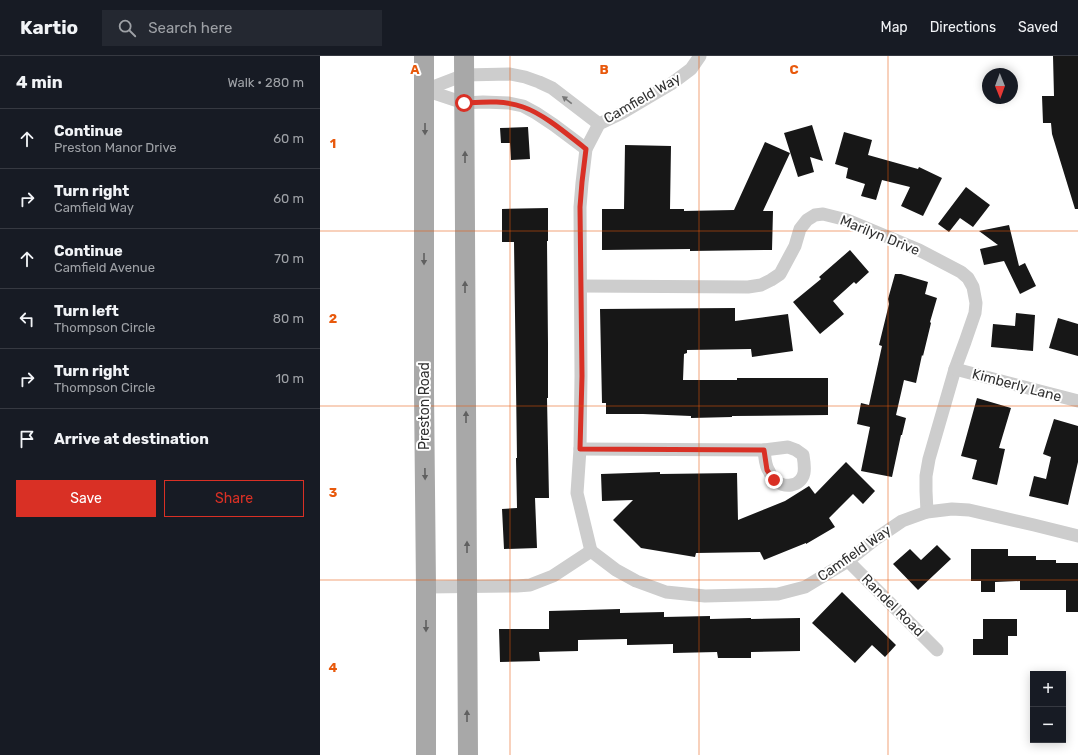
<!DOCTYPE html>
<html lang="en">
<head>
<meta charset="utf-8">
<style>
	:root { --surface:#171b24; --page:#242831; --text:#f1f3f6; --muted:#9ea1a6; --line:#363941; --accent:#d93025 }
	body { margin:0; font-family:Rubik,sans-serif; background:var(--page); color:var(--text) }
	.controls { position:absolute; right:12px; bottom:12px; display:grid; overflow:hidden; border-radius:0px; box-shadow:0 2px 10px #0003 }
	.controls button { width:36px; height:36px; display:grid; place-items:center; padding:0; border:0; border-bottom:1px solid var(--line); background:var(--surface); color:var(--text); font:20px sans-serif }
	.compass { position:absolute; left:662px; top:12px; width:36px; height:36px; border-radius:50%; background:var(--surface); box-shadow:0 2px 10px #0003; rotate:179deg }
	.stop { position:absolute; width:12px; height:12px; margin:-9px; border:3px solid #d93025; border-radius:50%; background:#fff }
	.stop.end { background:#d93025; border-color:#fff; box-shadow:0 1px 4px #0008 }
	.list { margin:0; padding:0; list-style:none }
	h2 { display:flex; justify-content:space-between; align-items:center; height:52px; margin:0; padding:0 16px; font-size:17px }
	h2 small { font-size:13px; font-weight:400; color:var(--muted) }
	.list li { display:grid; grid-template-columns:26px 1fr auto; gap:12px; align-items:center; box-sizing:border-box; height:60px; padding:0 16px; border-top:1px solid var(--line) }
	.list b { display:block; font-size:15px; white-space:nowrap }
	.list p { margin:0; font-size:13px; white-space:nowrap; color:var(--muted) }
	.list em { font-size:13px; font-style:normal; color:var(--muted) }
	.actions { display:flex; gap:8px; padding:12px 16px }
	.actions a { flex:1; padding:9px 0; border:1px solid var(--accent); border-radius:0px; text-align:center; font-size:14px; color:var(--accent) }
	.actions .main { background:var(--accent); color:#fff }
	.icon { flex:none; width:22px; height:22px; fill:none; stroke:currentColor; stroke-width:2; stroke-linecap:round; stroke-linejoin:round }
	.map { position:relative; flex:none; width:758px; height:699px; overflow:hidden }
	header { display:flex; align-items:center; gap:24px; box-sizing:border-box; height:56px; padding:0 20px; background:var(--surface); border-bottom:1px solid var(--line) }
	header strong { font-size:19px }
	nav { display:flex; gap:22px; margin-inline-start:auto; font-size:14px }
	.search { width:280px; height:36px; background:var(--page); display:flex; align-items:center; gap:10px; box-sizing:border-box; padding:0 14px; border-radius:0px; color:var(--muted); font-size:15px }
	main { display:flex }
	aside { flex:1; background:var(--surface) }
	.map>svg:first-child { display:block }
	.building { fill:#171717 }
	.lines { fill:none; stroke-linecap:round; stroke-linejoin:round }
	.minor { stroke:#cdcdcd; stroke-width:13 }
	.primary { stroke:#a8a8a8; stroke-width:20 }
	.oneway { fill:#777 }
	.oneway2 { fill:#606060 }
	.route { stroke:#d93025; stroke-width:5 }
	.grid { fill:none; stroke:#e8590c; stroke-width:1; stroke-opacity:0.55 }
	.labels { text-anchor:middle; stroke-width:4; stroke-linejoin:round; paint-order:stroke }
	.street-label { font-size:14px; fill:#303030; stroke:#fff }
	.grid-label { font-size:13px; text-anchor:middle; font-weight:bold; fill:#e8590c; stroke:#fff; stroke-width:4; stroke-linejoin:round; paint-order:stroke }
</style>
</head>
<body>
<header>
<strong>Kartio</strong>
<div class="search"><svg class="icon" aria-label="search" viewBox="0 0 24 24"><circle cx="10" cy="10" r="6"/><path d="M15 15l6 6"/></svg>Search here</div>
<nav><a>Map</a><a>Directions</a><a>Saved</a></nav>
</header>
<main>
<aside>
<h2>4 min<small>Walk · 280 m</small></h2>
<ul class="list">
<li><svg class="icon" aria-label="ahead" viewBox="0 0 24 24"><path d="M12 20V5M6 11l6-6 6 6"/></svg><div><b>Continue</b><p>Preston Manor Drive</p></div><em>60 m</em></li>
<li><svg class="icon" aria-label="right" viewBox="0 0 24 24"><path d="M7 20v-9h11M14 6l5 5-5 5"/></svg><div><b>Turn right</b><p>Camfield Way</p></div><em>60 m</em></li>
<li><svg class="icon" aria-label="ahead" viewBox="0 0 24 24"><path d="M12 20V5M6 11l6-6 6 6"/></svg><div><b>Continue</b><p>Camfield Avenue</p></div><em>70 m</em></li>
<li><svg class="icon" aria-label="left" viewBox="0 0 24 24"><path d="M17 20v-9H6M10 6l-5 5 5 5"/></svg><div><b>Turn left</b><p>Thompson Circle</p></div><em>80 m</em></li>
<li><svg class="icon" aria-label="right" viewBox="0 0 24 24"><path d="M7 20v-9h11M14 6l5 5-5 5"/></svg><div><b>Turn right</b><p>Thompson Circle</p></div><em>10 m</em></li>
<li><svg class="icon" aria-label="arrive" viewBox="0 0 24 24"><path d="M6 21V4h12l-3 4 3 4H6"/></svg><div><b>Arrive at destination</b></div></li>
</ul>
<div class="actions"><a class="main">Save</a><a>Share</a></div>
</aside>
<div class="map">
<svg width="758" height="699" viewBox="0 0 758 699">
	<rect width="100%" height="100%" fill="#fff"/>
	<!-- building -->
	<g class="building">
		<polygon points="733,0 758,0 758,153 755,153 732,78 731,67 723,67 722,40 734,40"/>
		<polygon points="492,69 503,105 490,101 494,116 478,121 464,77"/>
		<polygon points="208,71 210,103 191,104 190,87 181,87 180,72"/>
		<polygon points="524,76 552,84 548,99 598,113 599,111 622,122 603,160 581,150 590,131 562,124 556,144 541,140 545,128 526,122 528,112 515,108"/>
		<polygon points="445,86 470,97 443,155 453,155 452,194 370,195 370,193 282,194 282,153 304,153 305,89 351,90 350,153 364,153 364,155 414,154"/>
		<polygon points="646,131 670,149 653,171 640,162 629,176 618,168"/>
		<polygon points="228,152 228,185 227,185 228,288 228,342 227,342 229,442 215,442 217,492 184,493 182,453 197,452 196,402 197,402 194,186 182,186 182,153"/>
		<polygon points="689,169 699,210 705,207 716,230 700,238 684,205 664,209 660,193 678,189 659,175"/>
		<polygon points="530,194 549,216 536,228 534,226 513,245 524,258 500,278 473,246 501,223 499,221"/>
		<polygon points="575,218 581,218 608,226 605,238 617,242 610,266 611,267 603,300 602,299 596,327 584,324 576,359 586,362 582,379 581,379 572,421 541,415 550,371 537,368 541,347 549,349 562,290 559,289 569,248 568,243"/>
		<polygon points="415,252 415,265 468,258 473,295 432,301 431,293 367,294 367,297 364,298 363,324 417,324 417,322 508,322 508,359 412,360 412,361 371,362 371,360 323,358 286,358 286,347 282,347 280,253"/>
		<polygon points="696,257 715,259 713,295 671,291 673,268 695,270"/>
		<polygon points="738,262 758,268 758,300 729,292"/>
		<polygon points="657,342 691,352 679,392 685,393 677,429 652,423 657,404 641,400"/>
		<polygon points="734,363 758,370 758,406 748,449 709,440 714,420 726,423 731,401 723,398"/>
		<polygon points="526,406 555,435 543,448 533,438 509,462 515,471 486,488 486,487 444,504 440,496 376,497 375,501 321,492 293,464 313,444 282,445 281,418 340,416 340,418 417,417 418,464 465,445 489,430 495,438"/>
		<polygon points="617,489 631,503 598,534 573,508 590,493 601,504"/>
		<polygon points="651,493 688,493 688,500 716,500 716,504 736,504 736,507 758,507 758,556 746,556 746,534 700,534 700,525 675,526 675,536 661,536 661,525 651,525"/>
		<polygon points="522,536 576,589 565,601 552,589 535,607 492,567"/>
		<polygon points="300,553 300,557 344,556 344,561 390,560 390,563 431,562 431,563 480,562 480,595 431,596 431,602 398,602 397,596 353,597 353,588 307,589 307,583 258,584 258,595 219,596 220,605 180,606 179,573 229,573 229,555"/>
		<polygon points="663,563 697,563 697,580 688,580 688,599 653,599 653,583 663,583"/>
	</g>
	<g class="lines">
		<!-- minor -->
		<g class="minor">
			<polyline points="105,34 144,19 190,18 205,21 219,26 232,32 279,68"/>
			<polyline points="105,34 144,47 163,46 189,47 203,50 216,57 234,69 266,93"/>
			<polyline points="261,230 428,231 441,229 451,224 460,218 475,190 480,173 487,164 495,159 503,158 527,164 599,194 641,216 648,222 653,231 656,247 655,257 645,286 635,313 609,403 606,420 606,435 607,456"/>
			<polyline points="635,313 758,345"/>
			<path d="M 468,391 L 476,394 L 483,399 C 484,405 485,411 484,417 C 481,431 463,433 454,423 C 452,421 450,418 449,415 C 445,410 445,401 444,394 Z"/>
			<polyline points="260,393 444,394"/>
			<polyline points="271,495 257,437 260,393 261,320 260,151 262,127 266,93 279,68 302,57 351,28 371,13 380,0"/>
			<polyline points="271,495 296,514 316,525 346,536 385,540 458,538 485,531 528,505 557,482 582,465 607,456 632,453 649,454 714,469 758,480"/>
			<polyline points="528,505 617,594"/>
			<polyline points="106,531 197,530 210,529 233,520 271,495"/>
		</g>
		<!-- primary -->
		<g class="primary">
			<polyline points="104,0 104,337 106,531 106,699"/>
			<polyline points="144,0 148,699"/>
		</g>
	</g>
	<!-- one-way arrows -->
	<defs><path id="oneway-solid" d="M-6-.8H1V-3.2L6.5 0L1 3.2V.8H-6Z"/></defs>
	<use class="oneway" href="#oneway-solid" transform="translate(247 44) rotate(-143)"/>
	<g class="oneway2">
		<use href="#oneway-solid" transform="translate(105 73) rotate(90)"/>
		<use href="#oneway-solid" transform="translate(145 101) rotate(-90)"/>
		<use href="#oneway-solid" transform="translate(104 203) rotate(90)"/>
		<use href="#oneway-solid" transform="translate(145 231) rotate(-90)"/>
		<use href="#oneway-solid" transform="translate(146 361) rotate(-90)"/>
		<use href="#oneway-solid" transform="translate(105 418) rotate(89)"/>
		<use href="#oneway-solid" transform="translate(147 491) rotate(-90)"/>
		<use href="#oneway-solid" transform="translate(106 570) rotate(90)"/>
		<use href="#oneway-solid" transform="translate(147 660) rotate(-90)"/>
	</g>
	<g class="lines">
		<!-- route -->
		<path class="route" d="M 144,47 C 163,46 185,44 203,51 C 224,58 248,79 266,93 L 262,126 L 260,151 L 262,320 L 260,393 L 444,394 L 447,414 L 454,424"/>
	</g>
	<!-- grid -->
	<path class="grid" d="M 190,0 L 190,699M 379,0 L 379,699M 568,0 L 568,699M 0,175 L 758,175M 0,350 L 758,350M 0,524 L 758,524"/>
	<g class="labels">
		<!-- street labels -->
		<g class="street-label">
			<text transform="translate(322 42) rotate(-30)" y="5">Camfield Way</text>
			<text transform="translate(560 179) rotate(22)" y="5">Marilyn Drive</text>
			<text transform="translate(697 329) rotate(15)" y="5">Kimberly Lane</text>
			<text transform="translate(104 350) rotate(-90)" y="5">Preston Road</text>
			<text transform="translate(534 497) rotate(-35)" y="5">Camfield Way</text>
			<text transform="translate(573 549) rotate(45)" y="5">Randel Road</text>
		</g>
	</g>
	<g class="grid-label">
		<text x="95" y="18">A</text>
		<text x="284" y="18">B</text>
		<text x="474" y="18">C</text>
		<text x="13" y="92">1</text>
		<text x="13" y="267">2</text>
		<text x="13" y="441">3</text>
		<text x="13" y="616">4</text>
	</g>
</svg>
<div class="controls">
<button>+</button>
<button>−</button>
</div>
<svg class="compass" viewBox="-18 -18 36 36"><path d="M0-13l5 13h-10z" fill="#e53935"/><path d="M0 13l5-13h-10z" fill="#9ea1a6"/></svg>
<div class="stop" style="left:144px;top:47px"></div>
<div class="stop end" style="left:454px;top:424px"></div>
</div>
</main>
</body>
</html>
